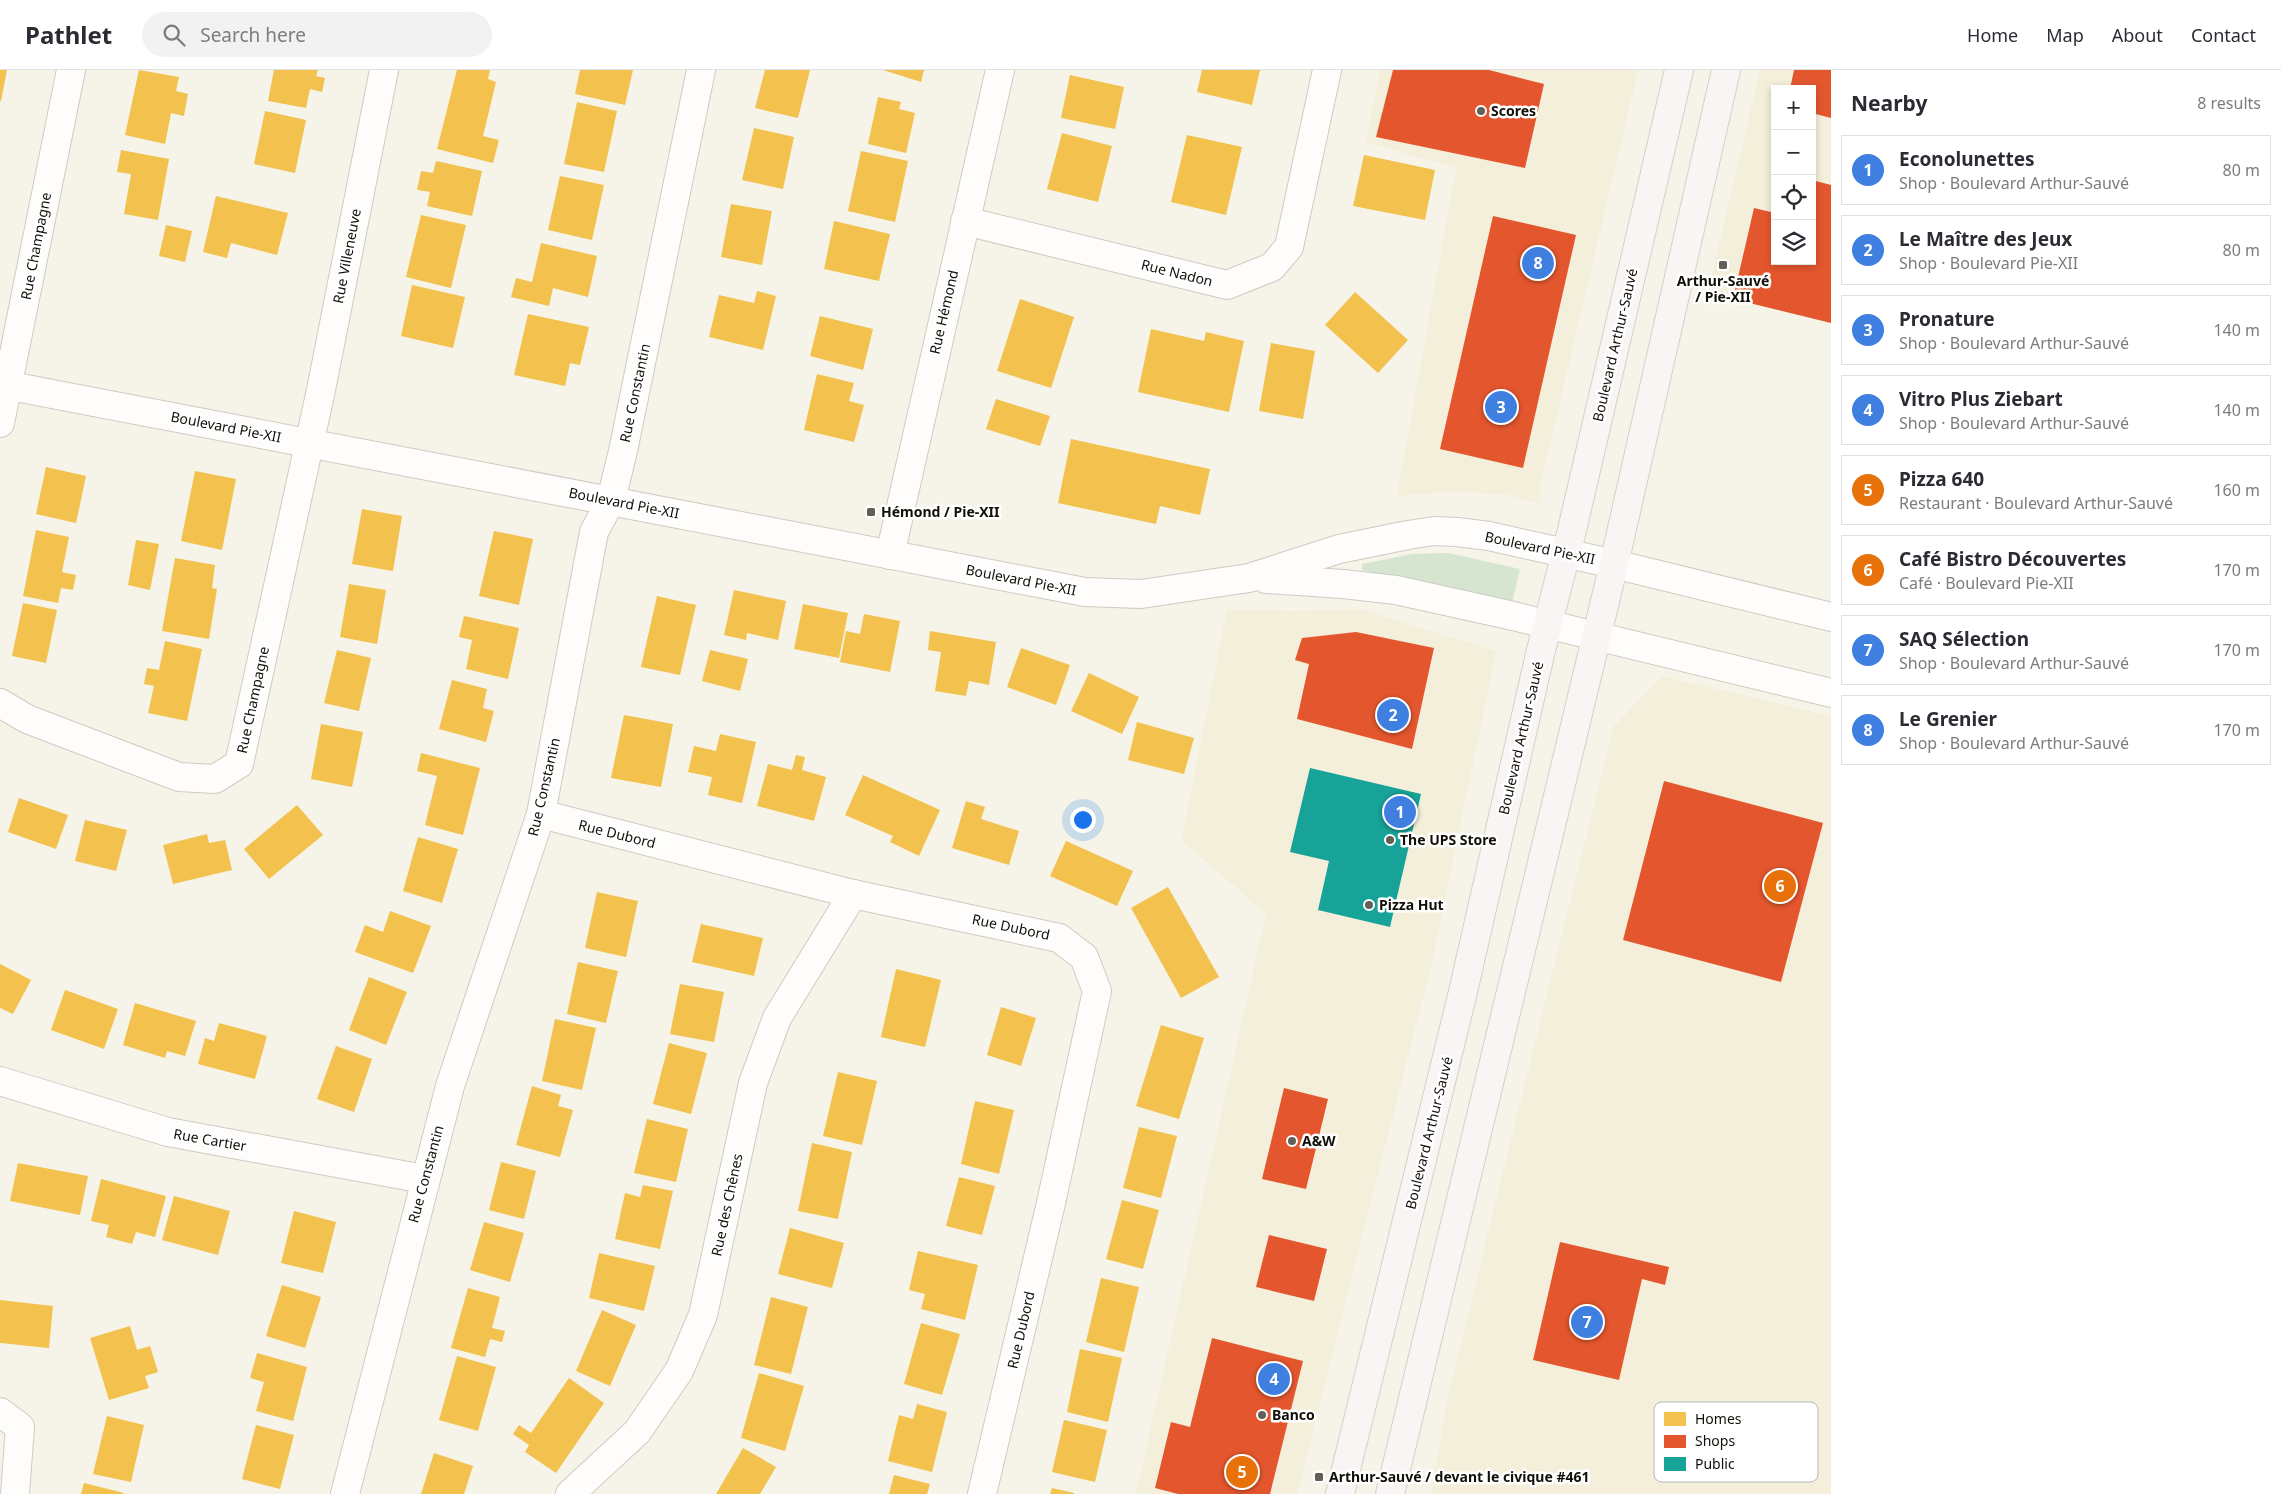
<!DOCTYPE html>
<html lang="en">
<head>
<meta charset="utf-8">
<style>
	:root { --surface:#fff; --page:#f2f2f3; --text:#2b2b33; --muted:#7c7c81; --line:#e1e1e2; --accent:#d93025 }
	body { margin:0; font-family:"Noto Sans",sans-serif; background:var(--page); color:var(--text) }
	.controls { position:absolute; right:15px; top:15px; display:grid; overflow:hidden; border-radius:0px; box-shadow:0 2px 8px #0003 }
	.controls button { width:45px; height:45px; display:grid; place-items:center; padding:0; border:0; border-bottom:1px solid var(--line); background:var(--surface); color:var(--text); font:25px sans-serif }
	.you { position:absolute; left:1082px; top:749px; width:18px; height:18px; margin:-12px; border:4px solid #fff; border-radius:50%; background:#1a73e8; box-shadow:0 0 0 8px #1a73e833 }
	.badge { display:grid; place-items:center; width:32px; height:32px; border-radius:50%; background:var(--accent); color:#fff; font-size:16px; font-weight:700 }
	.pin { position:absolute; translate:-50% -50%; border:2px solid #fff; box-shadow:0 1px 5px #0006 }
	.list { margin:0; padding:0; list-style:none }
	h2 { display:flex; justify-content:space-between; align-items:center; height:65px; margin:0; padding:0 20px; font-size:21px }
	h2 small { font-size:16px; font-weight:400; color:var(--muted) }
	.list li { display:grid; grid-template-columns:32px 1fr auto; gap:15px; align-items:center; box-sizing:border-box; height:70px; margin:0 10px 10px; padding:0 10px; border:1px solid var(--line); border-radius:0px }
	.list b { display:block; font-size:19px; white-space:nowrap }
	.list p { margin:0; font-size:16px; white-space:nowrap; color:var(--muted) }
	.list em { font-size:16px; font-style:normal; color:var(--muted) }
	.icon { flex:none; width:28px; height:28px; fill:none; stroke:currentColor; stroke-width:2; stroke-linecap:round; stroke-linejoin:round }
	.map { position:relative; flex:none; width:1831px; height:1424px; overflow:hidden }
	header { display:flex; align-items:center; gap:30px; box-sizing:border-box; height:70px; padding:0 25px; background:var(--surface); border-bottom:1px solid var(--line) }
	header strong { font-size:24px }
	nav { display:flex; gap:28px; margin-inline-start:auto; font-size:18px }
	.search { width:350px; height:45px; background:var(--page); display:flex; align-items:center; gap:12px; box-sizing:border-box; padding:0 18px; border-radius:28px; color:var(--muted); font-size:19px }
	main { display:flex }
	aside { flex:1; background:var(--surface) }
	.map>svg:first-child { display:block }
	.built { fill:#f4efdb; fill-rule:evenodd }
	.green { fill:#d6e5cf }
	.homes { fill:#f2c14e }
	.shops { fill:#e4572e }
	.public { fill:#17a398 }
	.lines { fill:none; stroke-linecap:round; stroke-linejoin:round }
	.street-casing { stroke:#cdcbc3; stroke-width:30 }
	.secondary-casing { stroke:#cdcbc3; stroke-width:30 }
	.primary-casing { stroke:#d1d0ca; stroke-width:30 }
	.street { stroke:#fefdfc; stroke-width:28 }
	.secondary { stroke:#fefdfc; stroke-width:28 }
	.primary { stroke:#f9f5f4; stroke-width:28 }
	.poi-dot { fill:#615f57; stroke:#fff; stroke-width:2 }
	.labels { text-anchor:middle; stroke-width:5; stroke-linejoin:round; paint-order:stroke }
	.poi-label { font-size:14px; font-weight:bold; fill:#110f08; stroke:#fff; text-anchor:start }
	.street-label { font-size:14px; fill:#110f08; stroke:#fff }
	.key { fill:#fff; stroke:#b8b7b5; stroke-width:1 }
	.key-label { font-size:14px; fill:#110f08 }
</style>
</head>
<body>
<header>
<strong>Pathlet</strong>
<div class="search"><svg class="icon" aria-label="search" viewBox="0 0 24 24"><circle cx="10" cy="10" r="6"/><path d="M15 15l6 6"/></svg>Search here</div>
<nav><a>Home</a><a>Map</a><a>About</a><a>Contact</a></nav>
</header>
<main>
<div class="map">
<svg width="1831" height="1424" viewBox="0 0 1831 1424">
	<rect width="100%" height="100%" fill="#f6f4e9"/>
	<!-- built -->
	<g class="built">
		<polygon points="1380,0 1638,0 1540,417 1539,433 1504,424 1448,422 1397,426 1456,98 1366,72"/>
		<path d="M 1760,0 L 1831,0 L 1831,253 L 1708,222 ZM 1775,19 L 1812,19 L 1812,191 L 1775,191 Z"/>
		<polygon points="1227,539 1292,541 1360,539 1496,581 1433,888 1297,1424 1136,1424 1266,844 1181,770"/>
		<polygon points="1662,606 1831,646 1831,1424 1431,1424 1446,1336 1496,1129 1614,656"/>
	</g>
	<!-- green -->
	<polygon class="green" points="1448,483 1520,499 1512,533 1362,500 1362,494 1412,484"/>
	<!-- homes -->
	<g class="homes">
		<polygon points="0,0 7,0 1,31 0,31"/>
		<polygon points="139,0 179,7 176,21 188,24 184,46 171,43 165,74 125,65"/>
		<polygon points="274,0 318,0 316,6 325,8 322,22 310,19 306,38 268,31"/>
		<polygon points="457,0 490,0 488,9 496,12 483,66 499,70 493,93 437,79"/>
		<polygon points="580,0 633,0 625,35 575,24"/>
		<polygon points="765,0 810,0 798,48 755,38"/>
		<polygon points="883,0 924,0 921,12"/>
		<polygon points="1202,0 1260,0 1252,35 1197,22"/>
		<polygon points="1070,5 1124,17 1115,59 1061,48"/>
		<polygon points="878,27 901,32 899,39 915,43 906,83 868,74"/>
		<polygon points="577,32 617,41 604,102 564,94"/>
		<polygon points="265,41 306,50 295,103 254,94"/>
		<polygon points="754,58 794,67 783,119 742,110"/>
		<polygon points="1062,63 1112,76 1098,132 1047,119"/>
		<polygon points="1187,65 1242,77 1226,145 1171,132"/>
		<polygon points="121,80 169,89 158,150 124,144 131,104 117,102"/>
		<polygon points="861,81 908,91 895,152 848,141"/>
		<polygon points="1364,85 1435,100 1425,150 1353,136"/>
		<polygon points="436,91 482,101 472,146 427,136 430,122 417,120 421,101 433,103"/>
		<polygon points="560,106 604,115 592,170 548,160"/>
		<polygon points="216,126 288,143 277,185 231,173 227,188 203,182"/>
		<polygon points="731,134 772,141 762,195 721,187"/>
		<polygon points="421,145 466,155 451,218 406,207"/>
		<polygon points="834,151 890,164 879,211 824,199"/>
		<polygon points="166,155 192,161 185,192 159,186"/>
		<polygon points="541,173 597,186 588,227 553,218 549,236 511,227 516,208 532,212"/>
		<polygon points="412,215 465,227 453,278 401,266"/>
		<polygon points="757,221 776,226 763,280 709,267 719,225 754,233"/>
		<polygon points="1355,222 1408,270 1378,303 1325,255"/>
		<polygon points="1020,229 1074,247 1051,318 997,301"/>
		<polygon points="528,244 589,257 580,295 570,293 565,316 514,305"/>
		<polygon points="820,246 873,259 863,300 810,286"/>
		<polygon points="1151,259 1204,271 1206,262 1244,271 1229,342 1138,322"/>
		<polygon points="1271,273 1315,281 1303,349 1259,341"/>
		<polygon points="817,304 854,313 849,331 864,335 854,372 804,360"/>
		<polygon points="996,329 1050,346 1040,376 986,359"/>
		<polygon points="1071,369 1210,399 1200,445 1160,436 1156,454 1058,433"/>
		<polygon points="46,397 86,406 76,453 36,444"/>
		<polygon points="195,401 236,409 222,480 181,471"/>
		<polygon points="362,439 402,446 393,501 352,494"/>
		<polygon points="36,460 69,467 62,502 76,505 73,520 61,518 58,533 23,526"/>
		<polygon points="494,461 533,469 519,535 479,526"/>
		<polygon points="136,470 159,474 150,520 128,515"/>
		<polygon points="175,488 215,495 212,518 217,519 209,569 162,561"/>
		<polygon points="349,514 386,520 377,574 340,567"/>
		<polygon points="734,520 786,531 778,570 747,563 746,570 724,565"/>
		<polygon points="657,526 696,535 680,605 641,597"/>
		<polygon points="23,533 57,540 46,593 12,586"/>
		<polygon points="803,534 848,543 839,588 794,579"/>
		<polygon points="864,544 900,551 890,602 840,592 846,561 860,564"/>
		<polygon points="464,546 519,558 508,609 466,599 472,570 459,567"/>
		<polygon points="930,561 996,572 989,615 969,611 966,626 935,621 941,582 928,580"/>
		<polygon points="165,571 202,579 187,651 148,643 154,616 144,614 147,598 159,600"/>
		<polygon points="1021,578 1070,595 1056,635 1007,617"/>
		<polygon points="337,580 371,588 359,641 324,633"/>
		<polygon points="710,580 748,589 740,621 702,611"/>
		<polygon points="1089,603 1139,627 1122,664 1071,641"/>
		<polygon points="452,610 487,619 483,638 494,641 486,672 439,659"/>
		<polygon points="624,645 673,654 661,717 611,708"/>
		<polygon points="1137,652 1194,668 1184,704 1128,690"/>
		<polygon points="321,654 363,662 352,717 311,709"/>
		<polygon points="720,664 756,672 742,733 708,725 712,707 688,702 694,676 716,681"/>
		<polygon points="421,683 480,698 463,765 425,755 437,706 417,701"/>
		<polygon points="796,685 805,687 802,700 826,707 814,751 757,736 768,694 792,700"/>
		<polygon points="863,705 940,740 919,786 890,772 893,766 845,745"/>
		<polygon points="19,728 68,745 56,779 8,762"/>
		<polygon points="966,731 985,737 981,749 1019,761 1009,795 952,778"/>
		<polygon points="297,735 323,765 269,809 244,779"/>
		<polygon points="85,750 127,760 116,801 75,791"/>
		<polygon points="207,764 209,773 225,770 232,800 173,814 163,775"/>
		<polygon points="418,767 458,779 442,833 403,821"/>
		<polygon points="1066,771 1133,801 1117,836 1050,806"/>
		<polygon points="1168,817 1219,907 1181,928 1131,838"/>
		<polygon points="597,822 638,831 626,887 585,878"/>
		<polygon points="390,841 431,856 413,903 355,882 365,855 383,862"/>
		<polygon points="701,854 763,868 754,906 692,892"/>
		<polygon points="578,892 618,901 606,953 567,944"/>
		<polygon points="0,894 31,910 13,944 0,938"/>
		<polygon points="896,899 941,910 925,977 881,967"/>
		<polygon points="369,907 407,922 386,975 349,960"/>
		<polygon points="680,914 724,922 714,972 670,964"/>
		<polygon points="65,920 118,939 104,979 51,960"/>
		<polygon points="135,933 196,951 185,986 167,981 165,988 123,975"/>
		<polygon points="1001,937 1036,948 1021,996 987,985"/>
		<polygon points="555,949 596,958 582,1020 542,1011"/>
		<polygon points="219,953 267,966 255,1009 198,994 205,968 214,971"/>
		<polygon points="1161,955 1204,968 1179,1049 1136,1036"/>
		<polygon points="669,973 707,983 691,1044 653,1034"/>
		<polygon points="336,976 372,989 354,1042 317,1029"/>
		<polygon points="838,1002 877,1011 862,1075 823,1066"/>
		<polygon points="532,1016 561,1025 558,1036 573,1040 560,1087 516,1075"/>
		<polygon points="975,1031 1014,1040 999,1104 961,1094"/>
		<polygon points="647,1049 688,1059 676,1112 634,1103"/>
		<polygon points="1139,1057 1177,1066 1161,1128 1123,1118"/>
		<polygon points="812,1073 852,1082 838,1149 798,1141"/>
		<polygon points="501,1092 536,1101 524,1149 489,1140"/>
		<polygon points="18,1093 88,1106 80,1145 10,1131"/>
		<polygon points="959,1107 995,1116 982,1165 946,1156"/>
		<polygon points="101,1109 166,1126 155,1167 136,1162 132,1174 106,1167 109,1155 91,1151"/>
		<polygon points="643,1115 673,1121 660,1179 615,1169 625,1123 640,1127"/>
		<polygon points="174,1126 230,1141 218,1185 162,1170"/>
		<polygon points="1122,1130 1159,1140 1143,1199 1106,1189"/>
		<polygon points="294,1141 336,1152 323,1203 281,1193"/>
		<polygon points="484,1152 524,1163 510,1212 470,1200"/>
		<polygon points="790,1158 844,1173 832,1218 778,1204"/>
		<polygon points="918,1181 978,1195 965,1250 921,1239 925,1224 909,1220"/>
		<polygon points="599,1183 655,1196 644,1241 589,1228"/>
		<polygon points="1101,1208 1139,1217 1124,1282 1086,1272"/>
		<polygon points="282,1215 321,1227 305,1278 266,1266"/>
		<polygon points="468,1218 500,1227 492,1258 505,1261 502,1272 490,1269 485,1287 451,1278"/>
		<polygon points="771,1227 808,1237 791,1304 754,1295"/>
		<polygon points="0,1230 53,1236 49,1278 0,1273"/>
		<polygon points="602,1240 636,1255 610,1316 576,1301"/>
		<polygon points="921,1253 960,1264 942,1325 904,1314"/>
		<polygon points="130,1256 137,1280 150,1276 158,1302 145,1306 149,1318 109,1330 90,1268"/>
		<polygon points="1080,1279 1122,1288 1108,1352 1067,1342"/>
		<polygon points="257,1283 307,1297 293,1351 256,1341 264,1312 250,1308"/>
		<polygon points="457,1286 496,1297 478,1361 439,1350"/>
		<polygon points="759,1303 804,1316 785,1381 741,1368"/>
		<polygon points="569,1308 604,1333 556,1403 525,1382 529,1375 513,1364 519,1355 531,1363"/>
		<polygon points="917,1334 947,1342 932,1402 888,1391 899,1345 913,1349"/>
		<polygon points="107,1346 144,1355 131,1412 93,1404"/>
		<polygon points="1064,1350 1107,1360 1095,1412 1052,1402"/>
		<polygon points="256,1355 294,1365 280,1419 242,1409"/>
		<polygon points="743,1378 776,1397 760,1424 716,1424"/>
		<polygon points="434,1383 473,1396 464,1424 421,1424"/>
		<polygon points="894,1405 930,1414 927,1424 889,1424"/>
		<polygon points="84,1413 124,1423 123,1424 81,1424"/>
		<polygon points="1052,1418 1074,1423 1074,1424 1050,1424"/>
	</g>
	<!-- shops -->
	<g class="shops">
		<polygon points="1393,0 1489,0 1544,14 1525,98 1376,67"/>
		<polygon points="1794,0 1831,0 1831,48 1812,43 1812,19 1790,19"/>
		<polygon points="1812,110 1831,115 1831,253 1733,229 1754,138 1775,143 1775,191 1812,191"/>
		<polygon points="1493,146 1576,165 1523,398 1440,379"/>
		<polygon points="1356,562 1434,578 1412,679 1297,649 1309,594 1295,590 1302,568"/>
		<polygon points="1664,711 1823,753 1781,912 1623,870"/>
		<polygon points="1284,1018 1328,1029 1306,1119 1262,1109"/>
		<polygon points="1269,1165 1327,1179 1314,1231 1256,1217"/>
		<polygon points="1560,1172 1669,1197 1665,1215 1642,1209 1619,1310 1533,1290"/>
		<polygon points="1212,1268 1303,1291 1270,1424 1178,1424 1155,1418 1171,1352 1190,1357"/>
	</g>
	<!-- public -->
	<polygon class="public" points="1310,698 1421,724 1390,857 1318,840 1329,791 1290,782"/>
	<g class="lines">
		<defs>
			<g id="street">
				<polyline points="965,151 1227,215 1272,197 1289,177 1327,0"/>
				<polyline points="0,353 71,0"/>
				<polyline points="611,430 623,381 701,0"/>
				<polyline points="890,485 1000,0"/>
				<polyline points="0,633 27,649 179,707 215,709 239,694 321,320 384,0"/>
				<polyline points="541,744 853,824 1059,868 1084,887 1097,921 1051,1133 982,1424"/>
				<polyline points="0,1011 168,1062 424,1109"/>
				<polyline points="0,1342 20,1357 15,1424"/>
				<polyline points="570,1424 637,1362 679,1301 703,1245 753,1013 777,948 853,824"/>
			</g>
			<g id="secondary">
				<polyline points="0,314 1085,522 1141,524 1249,508 1339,479 1408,465 1434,461 1457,462 1489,466 1614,494 1831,547"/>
				<polyline points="1266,509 1343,514 1396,520 1509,545 1831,623"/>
				<polyline points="345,1424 450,1016 541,744 594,462 611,430"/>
			</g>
			<g id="primary">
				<polyline points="1340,1424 1462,926 1541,580 1572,460 1679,0"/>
				<polyline points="1390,1424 1614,494 1726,0"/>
			</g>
		</defs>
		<!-- street casing -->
		<use href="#street" class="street-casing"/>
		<!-- secondary casing -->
		<use href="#secondary" class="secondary-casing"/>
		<!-- primary casing -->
		<use href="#primary" class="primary-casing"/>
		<!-- street -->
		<use href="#street" class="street"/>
		<!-- secondary -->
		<use href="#secondary" class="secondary"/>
		<!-- primary -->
		<use href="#primary" class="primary"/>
	</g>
	<!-- markers -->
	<g class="poi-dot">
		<circle cx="1481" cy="41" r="5"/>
		<rect x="1718" y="190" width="10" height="10" rx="2.5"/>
		<rect x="866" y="437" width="10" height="10" rx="2.5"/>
		<circle cx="1390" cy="770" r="5"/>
		<circle cx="1369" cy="835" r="5"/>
		<circle cx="1292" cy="1071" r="5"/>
		<circle cx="1262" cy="1345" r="5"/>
		<rect x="1314" y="1402" width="10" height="10" rx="2.5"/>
	</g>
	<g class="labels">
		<!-- poi labels -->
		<g class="poi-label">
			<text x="1491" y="46">Scores</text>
			<text x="1723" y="216" text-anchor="middle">Arthur-Sauvé<tspan x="1723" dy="16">/ Pie-XII</tspan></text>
			<text x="881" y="447">Hémond / Pie-XII</text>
			<text x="1400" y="775">The UPS Store</text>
			<text x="1379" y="840">Pizza Hut</text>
			<text x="1302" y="1076">A&amp;W</text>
			<text x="1272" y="1350">Banco</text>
			<text x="1329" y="1412">Arthur-Sauvé / devant le civique #461</text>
		</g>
		<!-- street labels -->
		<g class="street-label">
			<text transform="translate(36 176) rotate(-79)" y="5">Rue Champagne</text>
			<text transform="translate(347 186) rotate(-79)" y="5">Rue Villeneuve</text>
			<text transform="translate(1177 203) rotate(14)" y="5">Rue Nadon</text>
			<text transform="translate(944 242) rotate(-77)" y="5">Rue Hémond</text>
			<text transform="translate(1615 275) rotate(-77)" y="5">Boulevard Arthur-Sauvé</text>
			<text transform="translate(635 323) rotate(-78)" y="5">Rue Constantin</text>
			<text transform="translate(226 357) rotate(11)" y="5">Boulevard Pie-XII</text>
			<text transform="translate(624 433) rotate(11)" y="5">Boulevard Pie-XII</text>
			<text transform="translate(1540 478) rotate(12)" y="5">Boulevard Pie-XII</text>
			<text transform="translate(1021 510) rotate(11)" y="5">Boulevard Pie-XII</text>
			<text transform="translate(253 630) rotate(-78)" y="5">Rue Champagne</text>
			<text transform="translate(1521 668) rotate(-77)" y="5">Boulevard Arthur-Sauvé</text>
			<text transform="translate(544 717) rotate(-77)" y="5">Rue Constantin</text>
			<text transform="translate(617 764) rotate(14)" y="5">Rue Dubord</text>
			<text transform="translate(1011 857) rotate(12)" y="5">Rue Dubord</text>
			<text transform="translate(1429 1063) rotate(-76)" y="5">Boulevard Arthur-Sauvé</text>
			<text transform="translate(210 1070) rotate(10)" y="5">Rue Cartier</text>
			<text transform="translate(426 1104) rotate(-75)" y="5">Rue Constantin</text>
			<text transform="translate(727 1135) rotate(-78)" y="5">Rue des Chênes</text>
			<text transform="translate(1021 1260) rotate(-77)" y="5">Rue Dubord</text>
		</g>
	</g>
	<!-- legend -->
	<rect x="1654" y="1332" width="164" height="80" rx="8" class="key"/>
	<rect x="1664" y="1342" width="22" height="14" fill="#f2c14e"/>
	<rect x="1664" y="1365" width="22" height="13" fill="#e4572e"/>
	<rect x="1664" y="1387" width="22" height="14" fill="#17a398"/>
	<g class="key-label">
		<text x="1695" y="1354">Homes</text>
		<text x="1695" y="1376">Shops</text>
		<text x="1695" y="1399">Public</text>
	</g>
</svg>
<div class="controls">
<button>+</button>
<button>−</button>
<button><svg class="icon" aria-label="locate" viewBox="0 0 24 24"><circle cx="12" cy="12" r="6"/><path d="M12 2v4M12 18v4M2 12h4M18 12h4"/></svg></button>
<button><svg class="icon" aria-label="layers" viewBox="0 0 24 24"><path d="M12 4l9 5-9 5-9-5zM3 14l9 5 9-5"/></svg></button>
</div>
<div class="you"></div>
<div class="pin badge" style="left:1400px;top:742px;background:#3f7fe0">1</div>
<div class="pin badge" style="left:1393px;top:645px;background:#3f7fe0">2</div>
<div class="pin badge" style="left:1501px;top:337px;background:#3f7fe0">3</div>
<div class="pin badge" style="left:1274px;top:1309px;background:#3f7fe0">4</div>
<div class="pin badge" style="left:1242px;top:1402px;background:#e8710a">5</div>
<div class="pin badge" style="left:1780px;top:816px;background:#e8710a">6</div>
<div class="pin badge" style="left:1587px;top:1252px;background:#3f7fe0">7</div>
<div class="pin badge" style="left:1538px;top:193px;background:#3f7fe0">8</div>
</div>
<aside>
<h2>Nearby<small>8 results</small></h2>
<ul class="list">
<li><span class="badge" style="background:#3f7fe0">1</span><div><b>Econolunettes</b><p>Shop · Boulevard Arthur-Sauvé</p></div><em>80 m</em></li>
<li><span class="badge" style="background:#3f7fe0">2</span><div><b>Le Maître des Jeux</b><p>Shop · Boulevard Pie-XII</p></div><em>80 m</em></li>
<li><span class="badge" style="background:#3f7fe0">3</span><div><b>Pronature</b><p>Shop · Boulevard Arthur-Sauvé</p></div><em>140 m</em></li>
<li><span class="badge" style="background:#3f7fe0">4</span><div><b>Vitro Plus Ziebart</b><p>Shop · Boulevard Arthur-Sauvé</p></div><em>140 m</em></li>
<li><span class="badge" style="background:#e8710a">5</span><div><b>Pizza 640</b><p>Restaurant · Boulevard Arthur-Sauvé</p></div><em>160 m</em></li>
<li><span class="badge" style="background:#e8710a">6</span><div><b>Café Bistro Découvertes</b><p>Café · Boulevard Pie-XII</p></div><em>170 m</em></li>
<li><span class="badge" style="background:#3f7fe0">7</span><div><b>SAQ Sélection</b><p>Shop · Boulevard Arthur-Sauvé</p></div><em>170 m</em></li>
<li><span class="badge" style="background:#3f7fe0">8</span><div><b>Le Grenier</b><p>Shop · Boulevard Arthur-Sauvé</p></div><em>170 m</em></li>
</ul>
</aside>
</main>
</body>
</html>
